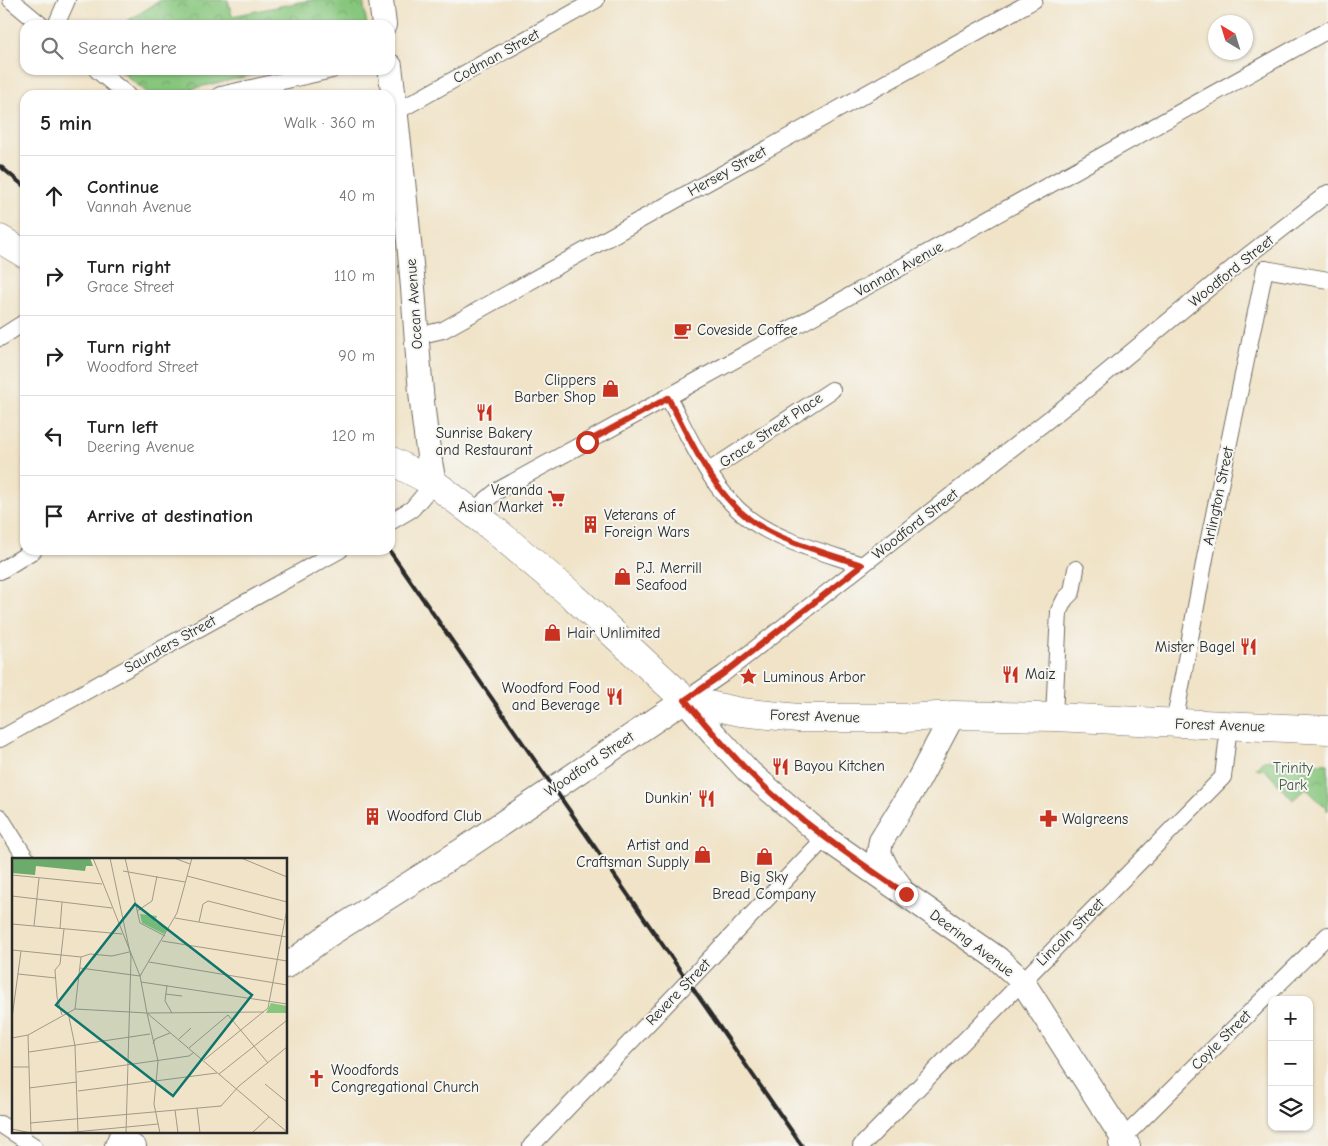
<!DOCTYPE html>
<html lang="en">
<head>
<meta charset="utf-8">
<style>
	:root { --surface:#fff; --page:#f2f2f2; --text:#222; --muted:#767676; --line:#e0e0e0 }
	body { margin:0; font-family:"Comic Neue",sans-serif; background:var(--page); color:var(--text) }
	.controls { position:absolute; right:15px; bottom:15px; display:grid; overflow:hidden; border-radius:10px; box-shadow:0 1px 4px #0004 }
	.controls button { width:45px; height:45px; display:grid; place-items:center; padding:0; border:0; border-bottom:1px solid var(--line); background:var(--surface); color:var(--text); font:25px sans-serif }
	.compass { position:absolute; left:1208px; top:15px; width:45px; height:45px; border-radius:50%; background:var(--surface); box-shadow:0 1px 4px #0004; rotate:322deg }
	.stop { position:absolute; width:15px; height:15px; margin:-11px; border:4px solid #c8321e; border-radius:50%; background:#fff }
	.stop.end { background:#c8321e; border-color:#fff; box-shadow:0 1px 5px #0008 }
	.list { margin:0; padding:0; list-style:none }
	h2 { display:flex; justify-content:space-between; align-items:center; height:65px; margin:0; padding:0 20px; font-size:21px }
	h2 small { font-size:16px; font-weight:400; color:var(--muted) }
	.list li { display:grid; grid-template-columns:32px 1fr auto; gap:15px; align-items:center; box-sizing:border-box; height:80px; padding:0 20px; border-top:1px solid var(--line) }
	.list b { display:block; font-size:19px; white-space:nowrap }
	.list p { margin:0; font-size:16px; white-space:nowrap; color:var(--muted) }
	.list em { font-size:16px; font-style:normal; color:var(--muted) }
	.icon { flex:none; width:28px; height:28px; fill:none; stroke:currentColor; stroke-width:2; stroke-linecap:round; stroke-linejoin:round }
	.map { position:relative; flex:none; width:1328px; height:1146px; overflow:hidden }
	.search { position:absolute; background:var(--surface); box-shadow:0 1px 4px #0004; left:20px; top:20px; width:375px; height:55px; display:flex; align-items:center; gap:12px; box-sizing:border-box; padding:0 18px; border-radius:15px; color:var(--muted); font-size:19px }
	.panel { position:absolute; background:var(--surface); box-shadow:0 1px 4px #0004; left:20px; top:90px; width:375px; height:465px; border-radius:15px }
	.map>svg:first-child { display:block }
	.park { fill:url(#park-crowns); stroke:#597854 }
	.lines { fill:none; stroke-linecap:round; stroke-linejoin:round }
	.street-casing { stroke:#706b62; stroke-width:18 }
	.secondary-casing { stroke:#706b62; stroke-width:26 }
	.highway-casing { stroke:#706b62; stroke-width:29 }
	.street { stroke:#fff; stroke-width:16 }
	.secondary { stroke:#fff; stroke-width:24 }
	.highway { stroke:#fff; stroke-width:28 }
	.rail { stroke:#2b2b2b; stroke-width:4 }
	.route { stroke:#c8321e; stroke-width:6 }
	.labels { text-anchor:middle; stroke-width:4; stroke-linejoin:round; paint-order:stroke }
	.street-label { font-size:15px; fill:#2b2b2b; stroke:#f6f6f2 }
	.poi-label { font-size:15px; fill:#2b2b2b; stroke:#f6f6f2; text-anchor:start }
	.park-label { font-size:15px; fill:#475a44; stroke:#f6f6f2 }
	.inset-road { fill:none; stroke:#a19989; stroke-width:1 }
	.view { fill:#0f766e; fill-opacity:0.15; stroke:#0f766e; stroke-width:2.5 }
	.inset-edge { fill:none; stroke:#2b2b2b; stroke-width:2.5 }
</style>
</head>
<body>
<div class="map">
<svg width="1328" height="1146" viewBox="0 0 1328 1146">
	<defs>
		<pattern id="park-crowns" width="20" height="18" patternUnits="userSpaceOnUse" patternTransform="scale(1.25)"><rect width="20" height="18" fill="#87c67d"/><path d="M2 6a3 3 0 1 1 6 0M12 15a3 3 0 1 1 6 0" fill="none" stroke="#6fa167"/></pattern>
	</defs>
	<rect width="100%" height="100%" fill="#f6f6f2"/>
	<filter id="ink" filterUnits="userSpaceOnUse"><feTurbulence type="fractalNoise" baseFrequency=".02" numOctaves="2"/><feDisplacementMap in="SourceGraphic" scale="10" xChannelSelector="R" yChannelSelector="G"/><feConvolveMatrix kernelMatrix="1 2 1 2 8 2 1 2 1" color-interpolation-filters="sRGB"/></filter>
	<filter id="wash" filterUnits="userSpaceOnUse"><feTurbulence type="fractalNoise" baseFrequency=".0096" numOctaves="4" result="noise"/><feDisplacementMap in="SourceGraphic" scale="20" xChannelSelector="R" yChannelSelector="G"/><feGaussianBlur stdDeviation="1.12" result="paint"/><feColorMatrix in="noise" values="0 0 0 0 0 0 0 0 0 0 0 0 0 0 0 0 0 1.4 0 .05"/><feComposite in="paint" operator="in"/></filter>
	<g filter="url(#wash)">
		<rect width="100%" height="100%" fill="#f0e3c7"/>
		<!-- park -->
		<g class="park">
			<polygon points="161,0 228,0 232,16 310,0 363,0 367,25 121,25"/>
			<polygon points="119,70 276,70 164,95 149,94"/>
			<polygon points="1263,760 1328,763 1328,811 1306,788 1293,800 1265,770 1255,768"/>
		</g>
	</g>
	<g filter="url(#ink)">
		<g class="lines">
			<defs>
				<g id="street">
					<polyline points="11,0 41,25"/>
					<polyline points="56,25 67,0"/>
					<polyline points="97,70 127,95"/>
					<polyline points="220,95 332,70"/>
					<polyline points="396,112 596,0"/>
					<polyline points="1265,269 1328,280"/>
					<polyline points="417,336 443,330 1034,0"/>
					<polyline points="0,338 25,322"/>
					<path d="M 668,397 C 690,438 711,490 748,518 C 777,541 827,553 862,565"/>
					<polyline points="709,471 832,390"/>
					<polyline points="472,512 497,491 668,397 1328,30"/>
					<polyline points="390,522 412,509 434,483"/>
					<polyline points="0,571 34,550"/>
					<polyline points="685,700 723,674 1076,398 1251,253 1328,193"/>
					<polyline points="1054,717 1059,611 1065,599 1072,592 1076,569"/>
					<polyline points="1174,724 1206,553 1265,269"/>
					<polyline points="0,739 340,550"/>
					<polyline points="0,817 27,860"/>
					<polyline points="0,1124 34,1146"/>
					<polyline points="122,1134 138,1146"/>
					<polyline points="1117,1144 1328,935"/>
					<polyline points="531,1146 825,838"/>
					<polyline points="861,1146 1223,777 1229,726"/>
				</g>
				<g id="secondary">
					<polyline points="381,0 384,25"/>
					<path d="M 390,66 C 399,140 407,214 413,288 C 418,353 421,419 434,483"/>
					<polyline points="899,885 887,869 879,853 881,841 918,781 953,715"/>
					<polyline points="286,966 330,934 461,851 685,700 714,734 749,772 825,838 998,959 1022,981 1128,1146"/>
					<polyline points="117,1146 123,1132"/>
				</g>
				<g id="highway">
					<polyline points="0,239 25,254"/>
					<polyline points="390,460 434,483 490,526 574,597 685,700 741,712 798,718 906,718 953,715 1054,717 1328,730"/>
				</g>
			</defs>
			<!-- street casing -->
			<use href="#street" class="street-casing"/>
			<!-- secondary casing -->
			<use href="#secondary" class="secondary-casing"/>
			<!-- highway casing -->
			<use href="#highway" class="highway-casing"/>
			<!-- street -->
			<use href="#street" class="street"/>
			<!-- secondary -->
			<use href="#secondary" class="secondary"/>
			<!-- highway -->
			<use href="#highway" class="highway"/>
			<!-- rail -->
			<g class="rail">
				<polyline points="0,166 25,187"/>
				<polyline points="389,550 802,1146"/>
			</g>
		</g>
	</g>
	<g class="lines" filter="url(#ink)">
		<!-- route -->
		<path class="route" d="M 587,442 L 668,398 C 690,438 711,490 748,518 C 777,541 827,553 862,565 L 723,674 L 685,700 C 705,724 726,749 749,772 C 796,819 851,857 906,894"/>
	</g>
	<!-- icons -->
	<defs>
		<symbol id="cafe-bare" viewBox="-9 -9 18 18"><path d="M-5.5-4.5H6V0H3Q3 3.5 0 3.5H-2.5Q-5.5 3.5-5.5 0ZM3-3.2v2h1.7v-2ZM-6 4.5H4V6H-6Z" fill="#c8321e" stroke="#f6f6f2" stroke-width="2.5" paint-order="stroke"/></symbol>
		<symbol id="shop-bare" viewBox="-9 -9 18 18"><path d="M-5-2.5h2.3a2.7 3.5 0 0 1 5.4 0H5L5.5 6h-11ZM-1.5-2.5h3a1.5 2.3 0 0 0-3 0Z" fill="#c8321e" stroke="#f6f6f2" stroke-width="2.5" paint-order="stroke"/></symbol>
		<symbol id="restaurant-bare" viewBox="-9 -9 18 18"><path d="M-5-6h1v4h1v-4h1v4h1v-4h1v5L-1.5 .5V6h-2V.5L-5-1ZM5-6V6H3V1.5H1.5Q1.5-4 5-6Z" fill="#c8321e" stroke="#f6f6f2" stroke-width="2.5" paint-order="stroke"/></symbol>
		<symbol id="supermarket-bare" viewBox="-9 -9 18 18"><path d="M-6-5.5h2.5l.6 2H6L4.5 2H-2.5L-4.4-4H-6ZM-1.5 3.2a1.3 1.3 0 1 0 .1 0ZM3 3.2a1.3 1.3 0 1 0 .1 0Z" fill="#c8321e" stroke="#f6f6f2" stroke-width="2.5" paint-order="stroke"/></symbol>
		<symbol id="building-bare" viewBox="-9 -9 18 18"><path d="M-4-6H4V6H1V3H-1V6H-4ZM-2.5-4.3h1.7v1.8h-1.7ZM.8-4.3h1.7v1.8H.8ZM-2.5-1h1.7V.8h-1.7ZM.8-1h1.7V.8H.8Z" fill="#c8321e" stroke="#f6f6f2" stroke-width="2.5" paint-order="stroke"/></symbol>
		<symbol id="sight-bare" viewBox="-9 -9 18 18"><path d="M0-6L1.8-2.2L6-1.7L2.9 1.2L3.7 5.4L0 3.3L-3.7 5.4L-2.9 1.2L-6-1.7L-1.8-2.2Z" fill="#c8321e" stroke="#f6f6f2" stroke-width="2.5" paint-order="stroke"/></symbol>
		<symbol id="pharmacy-bare" viewBox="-9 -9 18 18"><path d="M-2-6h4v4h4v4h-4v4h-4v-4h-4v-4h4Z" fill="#c8321e" stroke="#f6f6f2" stroke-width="2.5" paint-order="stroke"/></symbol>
		<symbol id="church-bare" viewBox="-9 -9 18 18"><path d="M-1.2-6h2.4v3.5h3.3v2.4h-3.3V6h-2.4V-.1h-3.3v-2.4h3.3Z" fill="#c8321e" stroke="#f6f6f2" stroke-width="2.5" paint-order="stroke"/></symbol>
	</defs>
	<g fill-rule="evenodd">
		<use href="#cafe-bare" x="670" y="318" width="25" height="25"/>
		<use href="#shop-bare" x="598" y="376" width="25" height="25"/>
		<use href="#restaurant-bare" x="472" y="400" width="25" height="25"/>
		<use href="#supermarket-bare" x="544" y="486" width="25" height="25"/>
		<use href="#building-bare" x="578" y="512" width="25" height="25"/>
		<use href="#shop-bare" x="610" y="564" width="25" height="25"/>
		<use href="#shop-bare" x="540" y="620" width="25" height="25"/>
		<use href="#restaurant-bare" x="1236" y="634" width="25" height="25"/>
		<use href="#restaurant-bare" x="998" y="662" width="25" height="25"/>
		<use href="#sight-bare" x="736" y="664" width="25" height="25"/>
		<use href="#restaurant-bare" x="602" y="684" width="25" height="25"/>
		<use href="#restaurant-bare" x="768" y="754" width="25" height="25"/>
		<use href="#restaurant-bare" x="694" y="786" width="25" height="25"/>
		<use href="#building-bare" x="360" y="804" width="25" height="25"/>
		<use href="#pharmacy-bare" x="1036" y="806" width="25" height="25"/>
		<use href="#shop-bare" x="690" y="842" width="25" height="25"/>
		<use href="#shop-bare" x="752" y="844" width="25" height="25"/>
		<use href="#church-bare" x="304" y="1066" width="25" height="25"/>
	</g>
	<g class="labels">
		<!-- street labels -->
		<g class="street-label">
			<text transform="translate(496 56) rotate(-29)" y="5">Codman Street</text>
			<text transform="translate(727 171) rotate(-29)" y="5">Hersey Street</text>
			<text transform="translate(899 269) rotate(-29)" y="5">Vannah Avenue</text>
			<text transform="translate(1231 271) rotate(-39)" y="5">Woodford Street</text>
			<text transform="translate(414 304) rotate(-94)" y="5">Ocean Avenue</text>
			<text transform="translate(771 430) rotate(-34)" y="5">Grace Street Place</text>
			<text transform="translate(1218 496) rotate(-78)" y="5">Arlington Street</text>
			<text transform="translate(915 524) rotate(-38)" y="5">Woodford Street</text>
			<text transform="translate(170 644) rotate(-29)" y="5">Saunders Street</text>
			<text transform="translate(815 716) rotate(2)" y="5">Forest Avenue</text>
			<text transform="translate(1220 725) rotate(2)" y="5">Forest Avenue</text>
			<text transform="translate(589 764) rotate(-34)" y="5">Woodford Street</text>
			<text transform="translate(1070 932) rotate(-45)" y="5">Lincoln Street</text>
			<text transform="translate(972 943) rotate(37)" y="5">Deering Avenue</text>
			<text transform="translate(678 992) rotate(-46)" y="5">Revere Street</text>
			<text transform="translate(1221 1040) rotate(-45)" y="5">Coyle Street</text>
		</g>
		<!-- poi labels -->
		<g class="poi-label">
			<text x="697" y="335">Coveside Coffee</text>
			<text x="596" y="385" text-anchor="end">Clippers<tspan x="596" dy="17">Barber Shop</tspan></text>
			<text x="484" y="438" text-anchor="middle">Sunrise Bakery<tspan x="484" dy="17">and Restaurant</tspan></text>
			<text x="543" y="495" text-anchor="end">Veranda<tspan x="543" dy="17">Asian Market</tspan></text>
			<text x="604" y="520">Veterans of<tspan x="604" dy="17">Foreign Wars</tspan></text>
			<text x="636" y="573">P.J. Merrill<tspan x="636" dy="17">Seafood</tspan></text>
			<text x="567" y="638">Hair Unlimited</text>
			<text x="1235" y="652" text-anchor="end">Mister Bagel</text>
			<text x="1025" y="679">Maiz</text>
			<text x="763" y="682">Luminous Arbor</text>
			<text x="600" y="693" text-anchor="end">Woodford Food<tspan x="600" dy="17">and Beverage</tspan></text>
			<text x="794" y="771">Bayou Kitchen</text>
			<text x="692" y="803" text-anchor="end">Dunkin'</text>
			<text x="387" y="821">Woodford Club</text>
			<text x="1062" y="824">Walgreens</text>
			<text x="689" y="850" text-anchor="end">Artist and<tspan x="689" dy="17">Craftsman Supply</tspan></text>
			<text x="764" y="882" text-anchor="middle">Big Sky<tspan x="764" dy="17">Bread Company</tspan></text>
			<text x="331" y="1075">Woodfords<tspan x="331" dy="17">Congregational Church</tspan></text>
		</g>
		<!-- park labels -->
		<g class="park-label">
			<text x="1293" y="773">Trinity<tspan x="1293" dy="17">Park</tspan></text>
		</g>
	</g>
	<!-- overview -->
	<g transform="translate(12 858)">
		<rect width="275" height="275" fill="#f0e3c7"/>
		<path d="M 0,0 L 78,0 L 81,8 L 74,8 L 73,13 L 24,8 L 23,17 L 0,15 Z" fill="#6dab6c"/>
		<path d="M 128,56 L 145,58 L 143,64 L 156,70 L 152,76 L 130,65 ZM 259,145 L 275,148 L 275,155 L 254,155 Z" fill="#87c67d"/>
		<path class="inset-road" d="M 81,0 L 128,118 L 135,155 L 275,274M 98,0 L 119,99 L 114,275M 113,0 L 128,65 L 153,78M 162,0 L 178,6M 229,0 L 275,19M 111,13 L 173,24M 0,17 L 90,26M 175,18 L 275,44M 0,38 L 100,50M 125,53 L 140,43 L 145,18M 163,60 L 275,79M 187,64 L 191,46 L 196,43 L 271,62M 0,66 L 110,76M 22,68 L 27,20M 48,71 L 50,44M 150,83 L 275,103M 0,92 L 69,99 L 78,96 L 100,98 L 117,94M 137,104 L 275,127M 68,110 L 128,118M 6,116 L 44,120M 128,118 L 165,55 L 180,0M 129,124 L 275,146M 155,127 L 153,143 L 160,155M 153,136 L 170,138M 63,151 L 69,99M 56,154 L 63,188 L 66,275M 136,155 L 252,154M 50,157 L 45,139 L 43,112 L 48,106 L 52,71M 216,157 L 256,205M 0,160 L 9,93M 16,177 L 19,275M 0,180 L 16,177 L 63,151 L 135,155 L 146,203 L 142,246 L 148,275M 167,181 L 179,170M 141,186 L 143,181 L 158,175M 177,190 L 216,157M 17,194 L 138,176M 192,202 L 256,150 L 275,51M 0,209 L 17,209M 65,214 L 177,198 L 181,195M 207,216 L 274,163M 253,226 L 275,244M 17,230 L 65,224M 66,233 L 205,215M 185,250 L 188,275M 163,252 L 166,275M 18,265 L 209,248 L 227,228 L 275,189M 0,271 L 19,275M 52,275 L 146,266M 240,275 L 257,259"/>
		<path class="view" d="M 123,46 L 240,137 L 161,238 L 44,147 Z"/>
		<rect width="275" height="275" class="inset-edge"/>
	</g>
</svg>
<div class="controls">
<button>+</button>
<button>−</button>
<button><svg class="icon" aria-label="layers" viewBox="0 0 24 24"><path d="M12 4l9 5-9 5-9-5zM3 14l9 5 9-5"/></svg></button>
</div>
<svg class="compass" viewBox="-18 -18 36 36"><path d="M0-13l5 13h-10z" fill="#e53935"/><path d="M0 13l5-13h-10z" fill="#767676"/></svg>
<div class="stop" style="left:587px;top:442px"></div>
<div class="stop end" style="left:906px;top:894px"></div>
<div class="search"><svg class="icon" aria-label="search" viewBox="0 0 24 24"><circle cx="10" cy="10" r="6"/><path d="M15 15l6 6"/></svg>Search here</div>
<section class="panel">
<h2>5 min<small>Walk · 360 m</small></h2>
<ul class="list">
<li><svg class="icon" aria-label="ahead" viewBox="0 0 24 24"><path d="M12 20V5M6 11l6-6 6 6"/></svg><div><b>Continue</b><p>Vannah Avenue</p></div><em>40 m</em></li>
<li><svg class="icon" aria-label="right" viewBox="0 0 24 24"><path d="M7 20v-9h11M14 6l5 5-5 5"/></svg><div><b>Turn right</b><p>Grace Street</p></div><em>110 m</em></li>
<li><svg class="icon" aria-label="right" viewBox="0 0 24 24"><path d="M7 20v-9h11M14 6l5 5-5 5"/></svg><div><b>Turn right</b><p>Woodford Street</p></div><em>90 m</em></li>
<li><svg class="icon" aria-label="left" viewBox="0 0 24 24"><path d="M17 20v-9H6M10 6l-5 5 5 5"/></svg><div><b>Turn left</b><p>Deering Avenue</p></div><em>120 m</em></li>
<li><svg class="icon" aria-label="arrive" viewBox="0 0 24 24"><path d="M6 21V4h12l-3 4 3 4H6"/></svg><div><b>Arrive at destination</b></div></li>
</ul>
</section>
</div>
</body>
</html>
